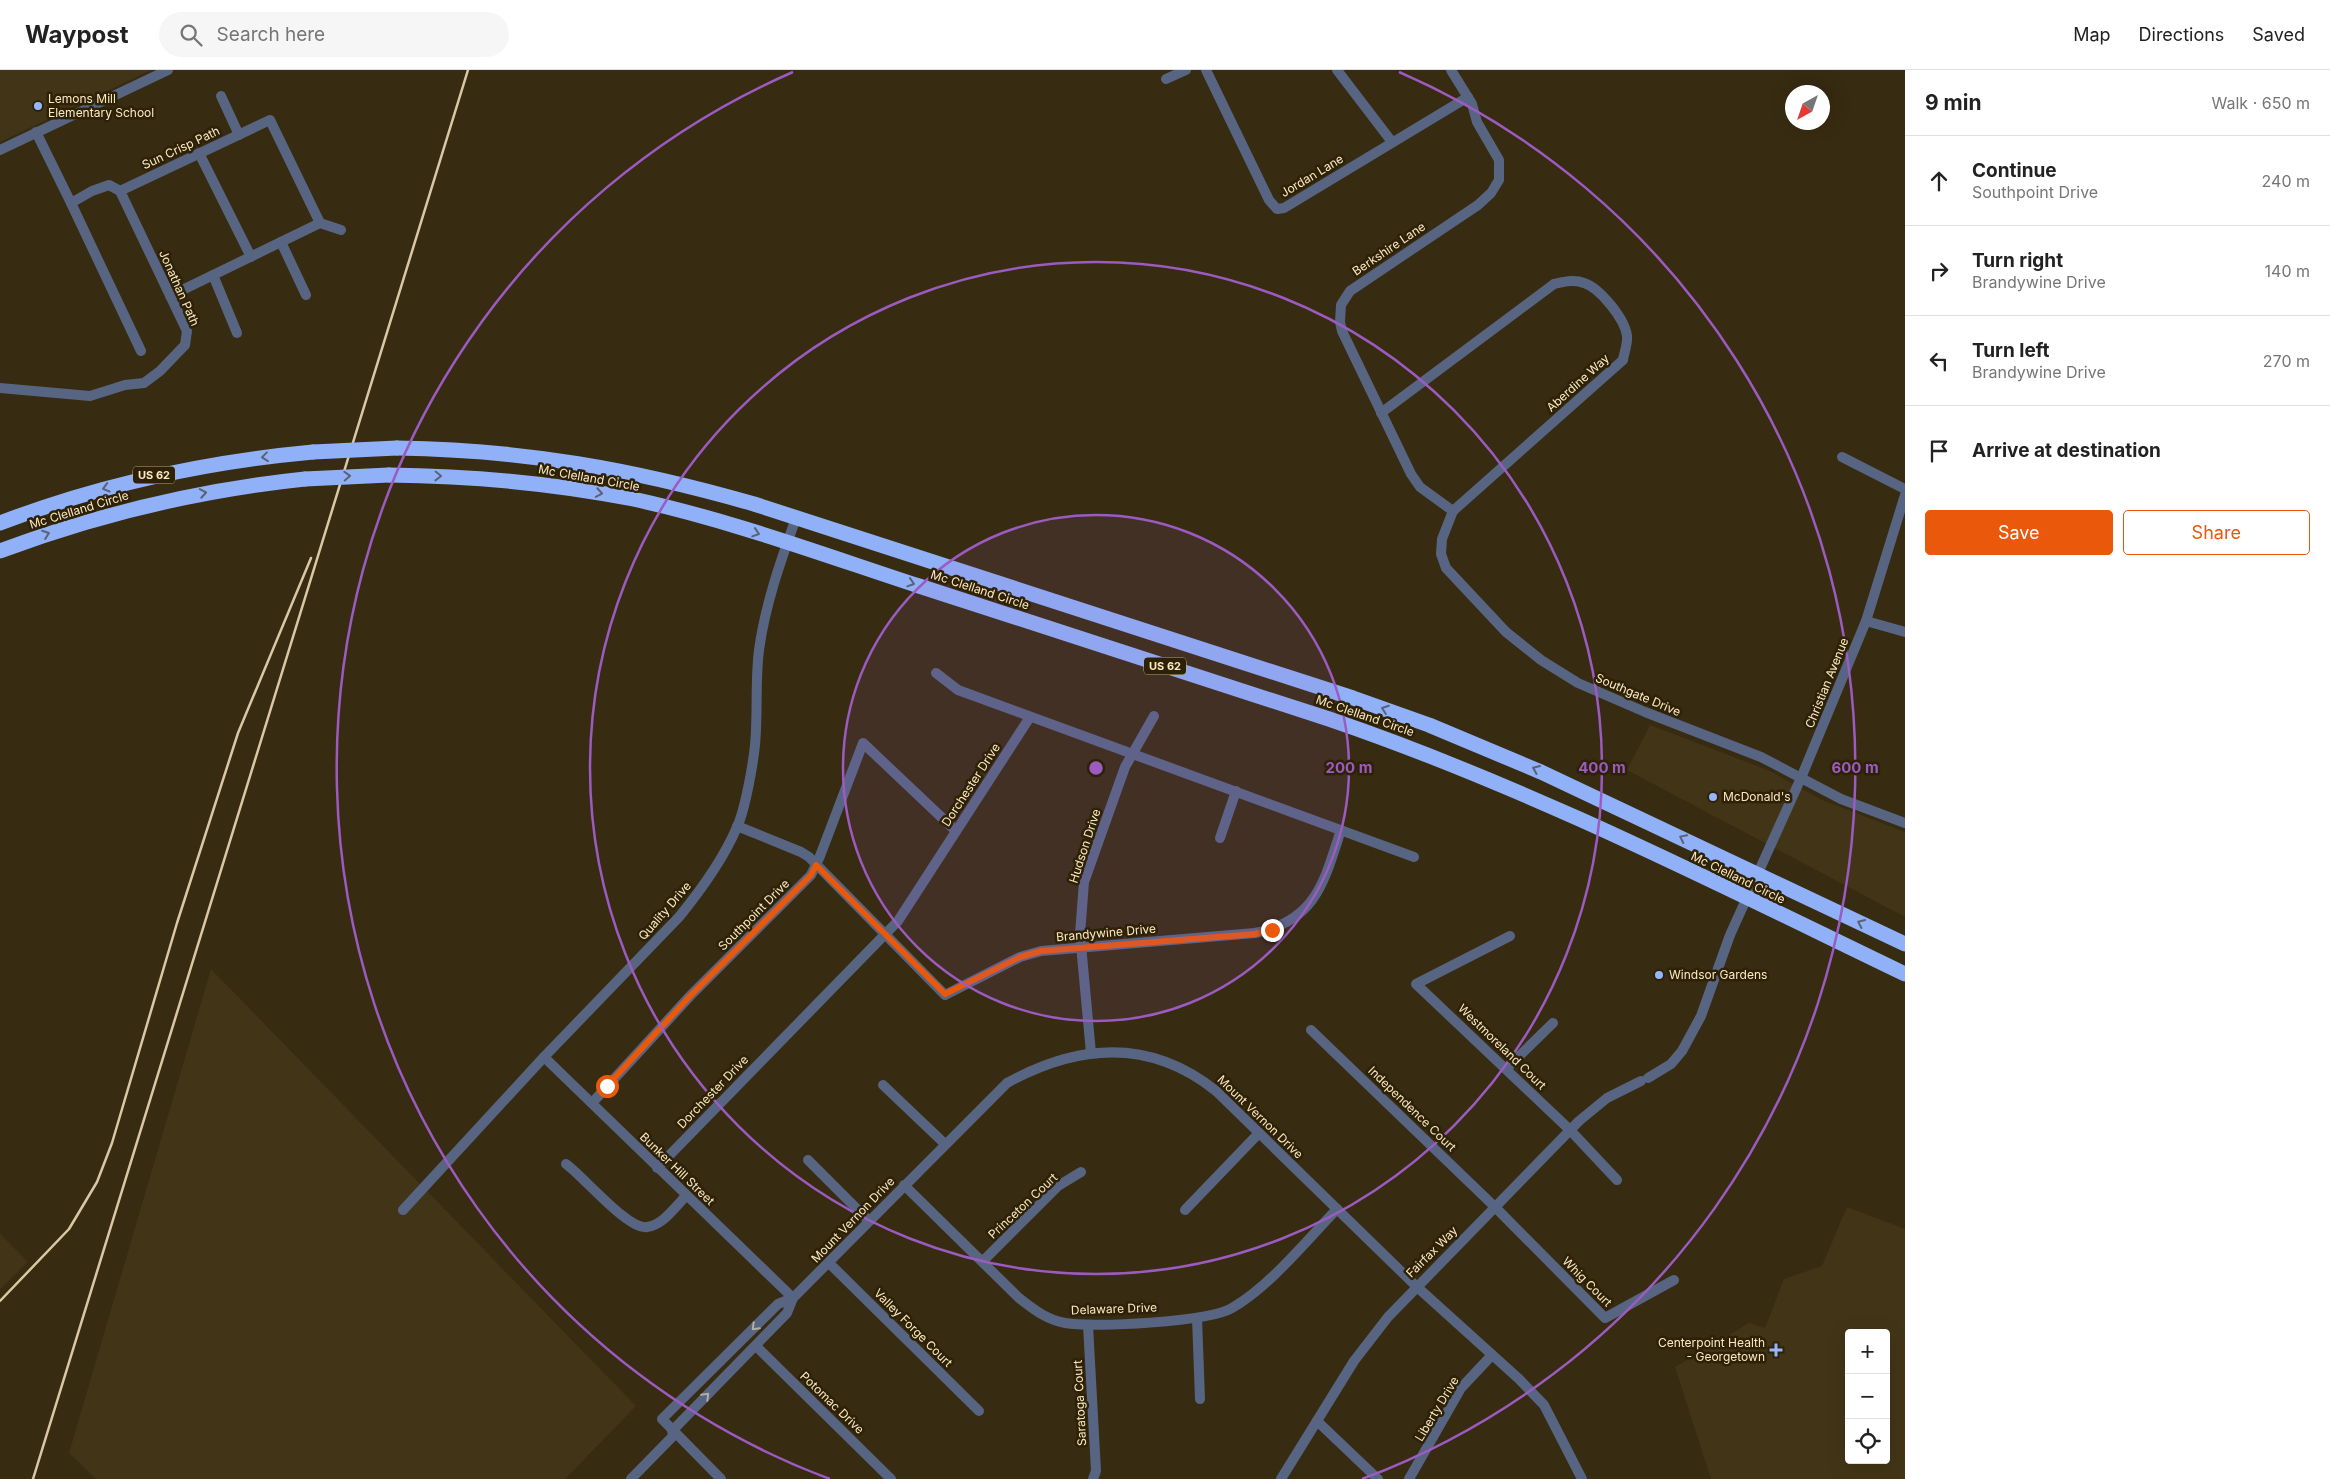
<!DOCTYPE html>
<html lang="en">
<head>
<meta charset="utf-8">
<style>
	:root { --surface:#fff; --page:#f6f6f6; --text:#222; --muted:#767676; --line:#e0e0e0; --accent:#ea580c }
	body { margin:0; font-family:Inter,sans-serif; background:var(--page); color:var(--text) }
	.controls { position:absolute; right:15px; bottom:15px; display:grid; overflow:hidden; border-radius:5px; box-shadow:0 5px 20px #0002 }
	.controls button { width:45px; height:45px; display:grid; place-items:center; padding:0; border:0; border-bottom:1px solid var(--line); background:var(--surface); color:var(--text); font:25px sans-serif }
	.compass { position:absolute; left:1785px; top:15px; width:45px; height:45px; border-radius:50%; background:var(--surface); box-shadow:0 5px 20px #0002; rotate:220deg }
	.stop { position:absolute; width:15px; height:15px; margin:-11px; border:4px solid #ea580c; border-radius:50%; background:#fff }
	.stop.end { background:#ea580c; border-color:#fff; box-shadow:0 1px 5px #0008 }
	.list { margin:0; padding:0; list-style:none }
	h2 { display:flex; justify-content:space-between; align-items:center; height:65px; margin:0; padding:0 20px; font-size:21px }
	h2 small { font-size:16px; font-weight:400; color:var(--muted) }
	.list li { display:grid; grid-template-columns:32px 1fr auto; gap:15px; align-items:center; box-sizing:border-box; height:90px; padding:0 20px; border-top:1px solid var(--line) }
	.list b { display:block; font-size:19px; white-space:nowrap }
	.list p { margin:0; font-size:16px; white-space:nowrap; color:var(--muted) }
	.list em { font-size:16px; font-style:normal; color:var(--muted) }
	.actions { display:flex; gap:10px; padding:15px 20px }
	.actions a { flex:1; padding:11px 0; border:1px solid var(--accent); border-radius:5px; text-align:center; font-size:18px; color:var(--accent) }
	.actions .main { background:var(--accent); color:#fff }
	.icon { flex:none; width:28px; height:28px; fill:none; stroke:currentColor; stroke-width:2; stroke-linecap:round; stroke-linejoin:round }
	.map { position:relative; flex:none; width:1905px; height:1409px; overflow:hidden }
	header { display:flex; align-items:center; gap:30px; box-sizing:border-box; height:70px; padding:0 25px; background:var(--surface); border-bottom:1px solid var(--line) }
	header strong { font-size:24px }
	nav { display:flex; gap:28px; margin-inline-start:auto; font-size:18px }
	.search { width:350px; height:45px; background:var(--page); display:flex; align-items:center; gap:12px; box-sizing:border-box; padding:0 18px; border-radius:28px; color:var(--muted); font-size:19px }
	main { display:flex }
	aside { flex:1; background:var(--surface) }
	.map>svg:first-child { display:block }
	.built { fill:#423517; fill-rule:evenodd }
	.lines { fill:none; stroke-linecap:round; stroke-linejoin:round }
	.street { stroke:#576582; stroke-width:10 }
	.highway { stroke:#90b1f8; stroke-width:15 }
	.rail { stroke:#dac8a4; stroke-width:2.5 }
	.highway-bridge { stroke:#90b1f8; stroke-width:15 }
	.oneway { stroke:#5a6273 }
	.oneway2 { stroke:#b2aea5 }
	.route { stroke:#ea580c; stroke-width:6 }
	.ring { fill:none; stroke:#9b5bc0; stroke-width:2.5 }
	.poi-dot { fill:#95b6fd; stroke:#2d2107; stroke-width:2 }
	.labels { text-anchor:middle; stroke-width:5; stroke-linejoin:round; paint-order:stroke }
	.shield { fill:#2d2107; stroke:#bead8a; stroke-width:1 }
	.shield-label { font-size:11px; font-weight:bold; fill:#fce9c2 }
	.poi-label { font-size:12px; fill:#fce9c2; stroke:#2d2107; text-anchor:start }
	.street-label { font-size:12px; fill:#fce9c2; stroke:#2d2107 }
	.centre { fill:#9b5bc0; stroke:#2d2107; stroke-width:2.5 }
	.ring-label { font-size:15px; text-anchor:middle; font-weight:bold; fill:#9b5bc0; stroke:#2d2107; stroke-width:5; stroke-linejoin:round; paint-order:stroke }
</style>
</head>
<body>
<header>
<strong>Waypost</strong>
<div class="search"><svg class="icon" aria-label="search" viewBox="0 0 24 24"><circle cx="10" cy="10" r="6"/><path d="M15 15l6 6"/></svg>Search here</div>
<nav><a>Map</a><a>Directions</a><a>Saved</a></nav>
</header>
<main>
<div class="map">
<svg width="1905" height="1409" viewBox="0 0 1905 1409">
	<rect width="100%" height="100%" fill="#372b11"/>
	<!-- built -->
	<g class="built">
		<polygon points="0,0 151,0 0,72"/>
		<polygon points="1650,655 1770,701 1822,730 1905,762 1905,847 1627,700"/>
		<polygon points="211,899 636,1336 565,1409 96,1409 69,1383"/>
		<path d="M 1847,1137 L 1905,1159 L 1905,1409 L 1711,1409 L 1675,1297 L 1749,1253 L 1765,1258 L 1784,1209 L 1822,1196 ZM 1849,1263 L 1886,1263 L 1886,1390 L 1849,1390 Z"/>
		<polygon points="0,1164 28,1192 0,1219"/>
	</g>
	<g class="lines">
		<!-- street -->
		<g class="street">
			<polyline points="1206,0 1269,130 1277,139 1284,138 1468,27"/>
			<polyline points="1337,0 1392,72"/>
			<polyline points="1451,0 1472,34 1477,52 1499,90 1499,110 1491,123 1478,135 1350,221 1341,235 1340,252 1342,261 1411,404 1420,417 1453,441"/>
			<polyline points="1166,9 1186,0"/>
			<polyline points="221,26 239,65"/>
			<polyline points="36,62 71,133 92,121 109,115 120,121 270,50 320,153"/>
			<polyline points="0,80 168,0"/>
			<polyline points="199,83 251,187"/>
			<polyline points="71,133 141,281"/>
			<polyline points="281,172 306,225"/>
			<polyline points="213,205 237,263"/>
			<polyline points="170,226 320,153 341,160"/>
			<polyline points="0,318 90,326 125,315 144,313 160,301 185,275 187,261 120,121"/>
			<path d="M 1381,343 L 1554,214 C 1564,212 1574,209 1584,213 C 1600,218 1625,249 1627,266 C 1628,273 1624,283 1623,290 L 1453,441 L 1442,469 L 1441,484 L 1446,498 L 1506,562 L 1541,590 L 1578,613 L 1645,642 L 1761,687 L 1841,729 L 1905,753"/>
			<polyline points="1842,387 1905,419"/>
			<polyline points="1866,551 1905,562"/>
			<polyline points="936,603 958,620 1414,787"/>
			<path d="M 737,756 L 801,782 L 809,787 L 945,925 L 1020,887 L 1041,881 L 1255,863 C 1316,851 1324,812 1341,760"/>
			<polyline points="1220,768 1236,721"/>
			<polyline points="1510,866 1416,914 1570,1060 1617,1110"/>
			<polyline points="1311,960 1495,1137 1605,1248 1674,1210"/>
			<polyline points="1091,983 1080,864 1084,812 1125,697 1154,646"/>
			<polyline points="544,987 793,1228"/>
			<polyline points="1507,998 1553,953"/>
			<polyline points="1648,1008 1671,994 1682,981 1701,946 1730,865 1801,708 1866,551 1905,425"/>
			<polyline points="883,1015 945,1074"/>
			<polyline points="592,1033 690,926 811,805 820,786 863,673 956,761"/>
			<polyline points="808,1090 869,1151"/>
			<path d="M 566,1094 C 584,1107 629,1161 647,1157 C 663,1155 675,1137 686,1126"/>
			<polyline points="657,1098 898,851 1030,647"/>
			<path d="M 904,1115 L 1019,1228 C 1033,1239 1047,1250 1065,1253 C 1093,1258 1209,1252 1232,1238 C 1271,1215 1305,1172 1337,1139"/>
			<path d="M 403,1140 L 544,987 L 679,847 C 701,820 723,790 737,757 C 745,740 753,695 755,675 C 758,644 755,611 759,580 C 765,535 781,490 796,448"/>
			<polyline points="1185,1140 1259,1063"/>
			<polyline points="983,1191 1058,1116 1081,1102"/>
			<polyline points="829,1193 979,1341"/>
			<polyline points="1197,1248 1200,1329"/>
			<polyline points="1088,1255 1096,1401 1093,1409"/>
			<polyline points="756,1276 891,1409"/>
			<polyline points="1317,1351 1378,1409"/>
			<path d="M 672,1361 L 787,1243 L 793,1228 L 1007,1013 C 1078,974 1150,968 1216,1021 L 1416,1216 L 1519,1309 L 1544,1335 L 1582,1409"/>
			<polyline points="631,1409 675,1364"/>
			<polyline points="721,1409 662,1349 778,1234 793,1228"/>
			<polyline points="1281,1409 1354,1291 1388,1247 1579,1051 1607,1028 1641,1011"/>
			<polyline points="1409,1409 1461,1318 1492,1285"/>
		</g>
		<!-- highway -->
		<g class="highway">
			<path d="M 397,378 C 525,380 632,399 754,434 L 1353,628 L 1429,655 L 1541,702 L 1905,874"/>
			<path d="M 389,405 C 471,406 552,413 633,429 C 730,450 824,485 919,516 C 1056,560 1193,604 1329,649 C 1528,717 1716,813 1905,904"/>
			<path d="M 0,453 C 102,414 205,392 313,382"/>
			<path d="M 0,481 C 99,444 199,420 305,409"/>
		</g>
		<!-- rail -->
		<g class="rail">
			<polyline points="0,1231 69,1159 97,1112 112,1073 177,853 238,663 311,488"/>
			<polyline points="33,1409 468,0"/>
		</g>
		<!-- highway-bridge -->
		<g class="highway-bridge">
			<polyline points="313,382 397,378"/>
			<polyline points="305,409 389,405"/>
		</g>
	</g>
	<!-- one-way arrows -->
	<defs><path id="oneway-chevron" d="M-2-3.5L2.5 0L-2 3.5" fill="none" stroke-width="1.6" stroke-linecap="round" stroke-linejoin="round" transform="scale(1.25)"/></defs>
	<g class="oneway">
		<use href="#oneway-chevron" transform="translate(265 387) rotate(173)"/>
		<use href="#oneway-chevron" transform="translate(347 406) rotate(-3)"/>
		<use href="#oneway-chevron" transform="translate(438 406) rotate(1)"/>
		<use href="#oneway-chevron" transform="translate(106 418) rotate(164)"/>
		<use href="#oneway-chevron" transform="translate(203 423) rotate(-10)"/>
		<use href="#oneway-chevron" transform="translate(599 423) rotate(10)"/>
		<use href="#oneway-chevron" transform="translate(756 463) rotate(18)"/>
		<use href="#oneway-chevron" transform="translate(46 464) rotate(-20)"/>
		<use href="#oneway-chevron" transform="translate(911 513) rotate(18)"/>
		<use href="#oneway-chevron" transform="translate(1385 639) rotate(-160)"/>
		<use href="#oneway-chevron" transform="translate(1536 699) rotate(-156)"/>
		<use href="#oneway-chevron" transform="translate(1683 768) rotate(-154)"/>
		<use href="#oneway-chevron" transform="translate(1861 853) rotate(-155)"/>
	</g>
	<g class="oneway2">
		<use href="#oneway-chevron" transform="translate(755 1257) rotate(135)"/>
		<use href="#oneway-chevron" transform="translate(706 1326) rotate(-45)"/>
	</g>
	<g class="lines">
		<!-- route -->
		<polyline class="route" points="607,1016 690,926 811,805 816,795 945,924 1020,887 1041,881 1255,864 1272,860"/>
	</g>
	<!-- distance rings -->
	<circle cx="1096" cy="698" r="253" fill="#9b5bc0" fill-opacity=".12"/>
	<g class="ring">
		<circle cx="1096" cy="698" r="253"/>
		<circle cx="1096" cy="698" r="506"/>
		<path d="M830 1409A759 759 0 0 1 793 2M1399 2A759 759 0 0 1 1362 1409"/>
	</g>
	<!-- markers -->
	<g class="poi-dot">
		<circle cx="38" cy="36" r="5"/>
		<circle cx="1713" cy="727" r="5"/>
		<circle cx="1659" cy="905" r="5"/>
		<path d="M1773.5 1272.5h5v5h5v5h-5v5h-5v-5h-5v-5h5z"/>
	</g>
	<g class="labels">
		<!-- shield labels -->
		<g class="shield">
			<rect x="133" y="396.5" width="42" height="17" rx="4"/>
			<rect x="1144" y="587.5" width="42" height="17" rx="4"/>
		</g>
		<g class="shield-label">
			<text x="154" y="409">US 62</text>
			<text x="1165" y="600">US 62</text>
		</g>
		<!-- poi labels -->
		<g class="poi-label">
			<text x="48" y="33">Lemons Mill<tspan x="48" dy="14">Elementary School</tspan></text>
			<text x="1723" y="731">McDonald's</text>
			<text x="1669" y="909">Windsor Gardens</text>
			<text x="1765" y="1277" text-anchor="end">Centerpoint Health<tspan x="1765" dy="14">- Georgetown</tspan></text>
		</g>
		<!-- street labels -->
		<g class="street-label">
			<text transform="translate(181 78) rotate(-25)" y="4">Sun Crisp Path</text>
			<text transform="translate(1312 106) rotate(-31)" y="4">Jordan Lane</text>
			<text transform="translate(1389 179) rotate(-34)" y="4">Berkshire Lane</text>
			<text transform="translate(179 218) rotate(66)" y="4">Jonathan Path</text>
			<text transform="translate(1578 313) rotate(-42)" y="4">Aberdine Way</text>
			<text transform="translate(589 408) rotate(10)" y="4">Mc Clelland Circle</text>
			<text transform="translate(79 440) rotate(-17)" y="4">Mc Clelland Circle</text>
			<text transform="translate(980 520) rotate(18)" y="4">Mc Clelland Circle</text>
			<text transform="translate(1827 613) rotate(-68)" y="4">Christian Avenue</text>
			<text transform="translate(1638 625) rotate(23)" y="4">Southgate Drive</text>
			<text transform="translate(1365 646) rotate(19)" y="4">Mc Clelland Circle</text>
			<text transform="translate(971 715) rotate(-57)" y="4">Dorchester Drive</text>
			<text transform="translate(1085 776) rotate(-72)" y="4">Hudson Drive</text>
			<text transform="translate(1738 808) rotate(26)" y="4">Mc Clelland Circle</text>
			<text transform="translate(665 841) rotate(-49)" y="4">Quality Drive</text>
			<text transform="translate(754 845) rotate(-45)" y="4">Southpoint Drive</text>
			<text transform="translate(1106 863) rotate(-5)" y="4">Brandywine Drive</text>
			<text transform="translate(1502 977) rotate(44)" y="4">Westmoreland Court</text>
			<text transform="translate(713 1022) rotate(-46)" y="4">Dorchester Drive</text>
			<text transform="translate(1412 1039) rotate(44)" y="4">Independence Court</text>
			<text transform="translate(1260 1047) rotate(44)" y="4">Mount Vernon Drive</text>
			<text transform="translate(677 1099) rotate(44)" y="4">Bunker Hill Street</text>
			<text transform="translate(1023 1136) rotate(-43)" y="4">Princeton Court</text>
			<text transform="translate(853 1150) rotate(-46)" y="4">Mount Vernon Drive</text>
			<text transform="translate(1432 1182) rotate(-45)" y="4">Fairfax Way</text>
			<text transform="translate(1587 1212) rotate(45)" y="4">Whig Court</text>
			<text transform="translate(1114 1239) rotate(-2)" y="4">Delaware Drive</text>
			<text transform="translate(913 1258) rotate(45)" y="4">Valley Forge Court</text>
			<text transform="translate(832 1333) rotate(44)" y="4">Potomac Drive</text>
			<text transform="translate(1080 1333) rotate(-93)" y="4">Saratoga Court</text>
			<text transform="translate(1437 1339) rotate(-59)" y="4">Liberty Drive</text>
		</g>
	</g>
	<circle cx="1096" cy="698" r="8" class="centre"/>
	<g class="ring-label">
		<text x="1349" y="703">200 m</text>
		<text x="1602" y="703">400 m</text>
		<text x="1855" y="703">600 m</text>
	</g>
</svg>
<div class="controls">
<button>+</button>
<button>−</button>
<button><svg class="icon" aria-label="locate" viewBox="0 0 24 24"><circle cx="12" cy="12" r="6"/><path d="M12 2v4M12 18v4M2 12h4M18 12h4"/></svg></button>
</div>
<svg class="compass" viewBox="-18 -18 36 36"><path d="M0-13l5 13h-10z" fill="#e53935"/><path d="M0 13l5-13h-10z" fill="#767676"/></svg>
<div class="stop" style="left:607px;top:1016px"></div>
<div class="stop end" style="left:1272px;top:860px"></div>
</div>
<aside>
<h2>9 min<small>Walk · 650 m</small></h2>
<ul class="list">
<li><svg class="icon" aria-label="ahead" viewBox="0 0 24 24"><path d="M12 20V5M6 11l6-6 6 6"/></svg><div><b>Continue</b><p>Southpoint Drive</p></div><em>240 m</em></li>
<li><svg class="icon" aria-label="right" viewBox="0 0 24 24"><path d="M7 20v-9h11M14 6l5 5-5 5"/></svg><div><b>Turn right</b><p>Brandywine Drive</p></div><em>140 m</em></li>
<li><svg class="icon" aria-label="left" viewBox="0 0 24 24"><path d="M17 20v-9H6M10 6l-5 5 5 5"/></svg><div><b>Turn left</b><p>Brandywine Drive</p></div><em>270 m</em></li>
<li><svg class="icon" aria-label="arrive" viewBox="0 0 24 24"><path d="M6 21V4h12l-3 4 3 4H6"/></svg><div><b>Arrive at destination</b></div></li>
</ul>
<div class="actions"><a class="main">Save</a><a>Share</a></div>
</aside>
</main>
</body>
</html>
